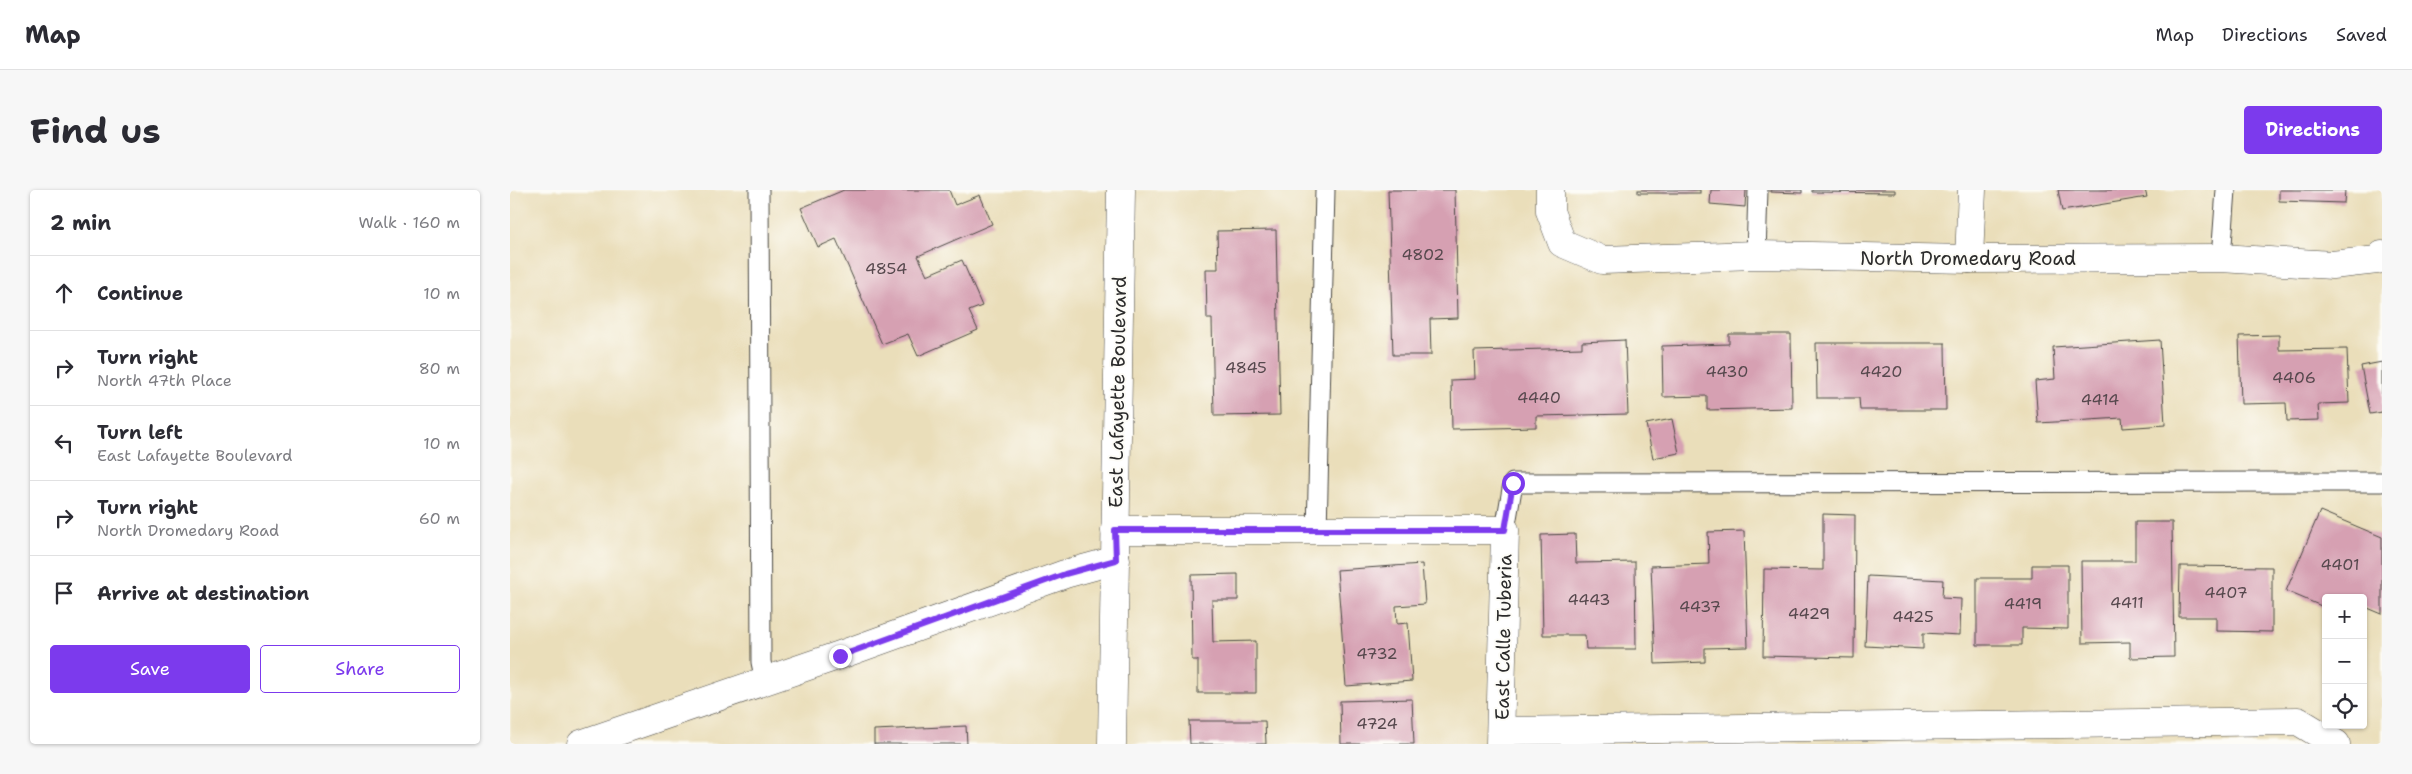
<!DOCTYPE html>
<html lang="en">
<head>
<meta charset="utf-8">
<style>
	:root { --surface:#fff; --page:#f7f7f7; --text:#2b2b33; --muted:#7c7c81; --line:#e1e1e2; --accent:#7c3aed }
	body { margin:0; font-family:"Shantell Sans",sans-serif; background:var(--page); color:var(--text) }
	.controls { position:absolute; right:15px; bottom:15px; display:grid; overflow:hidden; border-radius:5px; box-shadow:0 1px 4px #0004 }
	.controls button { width:45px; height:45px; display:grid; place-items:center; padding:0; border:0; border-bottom:1px solid var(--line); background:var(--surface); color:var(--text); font:25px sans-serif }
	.stop { position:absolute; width:15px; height:15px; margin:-11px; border:4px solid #7c3aed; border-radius:50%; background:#fff }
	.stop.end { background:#7c3aed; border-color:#fff; box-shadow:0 1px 5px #0008 }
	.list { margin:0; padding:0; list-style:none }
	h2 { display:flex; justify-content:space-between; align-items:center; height:65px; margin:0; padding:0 20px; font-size:21px }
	h2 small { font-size:16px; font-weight:400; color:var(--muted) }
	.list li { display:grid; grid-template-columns:32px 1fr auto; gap:15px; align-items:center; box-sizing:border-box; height:75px; padding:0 20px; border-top:1px solid var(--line) }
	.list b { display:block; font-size:19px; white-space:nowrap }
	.list p { margin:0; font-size:16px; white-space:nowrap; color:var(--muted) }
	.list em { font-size:16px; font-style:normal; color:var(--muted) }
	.actions { display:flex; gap:10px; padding:15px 20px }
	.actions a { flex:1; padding:11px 0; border:1px solid var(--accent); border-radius:5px; text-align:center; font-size:18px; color:var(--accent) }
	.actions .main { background:var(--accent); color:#fff }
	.icon { flex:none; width:28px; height:28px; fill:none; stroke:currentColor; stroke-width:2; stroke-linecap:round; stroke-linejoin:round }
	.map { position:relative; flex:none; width:1872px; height:554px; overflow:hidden; border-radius:5px }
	header { display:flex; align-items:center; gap:30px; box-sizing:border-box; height:70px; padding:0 25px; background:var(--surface); border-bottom:1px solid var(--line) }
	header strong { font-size:24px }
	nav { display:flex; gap:28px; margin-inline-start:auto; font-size:18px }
	.intro { display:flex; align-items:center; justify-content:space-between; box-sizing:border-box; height:120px; padding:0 30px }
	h1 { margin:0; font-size:35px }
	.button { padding:12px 22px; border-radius:5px; background:var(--accent); color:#fff; font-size:18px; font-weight:700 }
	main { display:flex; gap:30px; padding:0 30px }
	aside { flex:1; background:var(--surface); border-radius:5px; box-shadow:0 1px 4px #0004 }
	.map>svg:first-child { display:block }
	.building { fill:#d6a0b2 }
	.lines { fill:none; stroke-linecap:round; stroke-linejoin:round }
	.service-casing { stroke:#484640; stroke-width:21 }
	.minor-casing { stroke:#484640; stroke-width:29 }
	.tertiary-casing { stroke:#484640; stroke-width:29 }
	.service { stroke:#fff; stroke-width:19 }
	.minor { stroke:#fff; stroke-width:28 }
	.tertiary { stroke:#fff; stroke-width:28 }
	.route { stroke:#7c3aed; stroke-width:6 }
	.labels { text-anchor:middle; stroke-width:4; stroke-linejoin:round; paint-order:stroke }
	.number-label { font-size:16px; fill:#56484d }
	.street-label { font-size:19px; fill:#2b2b2b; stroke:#fdfcf7 }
</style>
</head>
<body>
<header>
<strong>Map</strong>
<nav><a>Map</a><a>Directions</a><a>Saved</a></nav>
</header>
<div class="intro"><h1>Find us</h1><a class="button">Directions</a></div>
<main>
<aside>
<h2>2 min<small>Walk · 160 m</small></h2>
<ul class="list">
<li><svg class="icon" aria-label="ahead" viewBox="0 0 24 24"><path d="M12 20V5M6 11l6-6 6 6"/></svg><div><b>Continue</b></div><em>10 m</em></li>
<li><svg class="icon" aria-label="right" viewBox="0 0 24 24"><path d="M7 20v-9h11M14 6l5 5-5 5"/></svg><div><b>Turn right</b><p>North 47th Place</p></div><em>80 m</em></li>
<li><svg class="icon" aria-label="left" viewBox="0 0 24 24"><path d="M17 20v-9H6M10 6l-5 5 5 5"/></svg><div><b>Turn left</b><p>East Lafayette Boulevard</p></div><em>10 m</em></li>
<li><svg class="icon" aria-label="right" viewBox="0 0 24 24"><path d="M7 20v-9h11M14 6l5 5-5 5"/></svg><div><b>Turn right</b><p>North Dromedary Road</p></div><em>60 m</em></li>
<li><svg class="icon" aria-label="arrive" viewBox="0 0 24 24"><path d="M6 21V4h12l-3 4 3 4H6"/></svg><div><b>Arrive at destination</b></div></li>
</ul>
<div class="actions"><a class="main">Save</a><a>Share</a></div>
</aside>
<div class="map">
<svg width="1872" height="554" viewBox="0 0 1872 554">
	<rect width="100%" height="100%" fill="#fdfcf7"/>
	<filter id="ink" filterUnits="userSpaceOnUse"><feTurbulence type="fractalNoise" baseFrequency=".02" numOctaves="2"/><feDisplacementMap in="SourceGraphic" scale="10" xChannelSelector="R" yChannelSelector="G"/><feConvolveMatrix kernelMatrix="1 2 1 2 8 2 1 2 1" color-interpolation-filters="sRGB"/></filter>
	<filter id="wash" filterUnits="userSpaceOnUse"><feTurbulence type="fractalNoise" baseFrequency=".0096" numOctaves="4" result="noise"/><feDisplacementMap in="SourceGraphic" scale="20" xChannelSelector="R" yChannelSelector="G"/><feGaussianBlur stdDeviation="1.12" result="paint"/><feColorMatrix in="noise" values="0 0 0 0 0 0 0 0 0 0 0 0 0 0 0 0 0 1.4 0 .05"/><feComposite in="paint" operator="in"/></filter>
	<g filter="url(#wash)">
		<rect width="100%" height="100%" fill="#eadeba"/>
		<g id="blocks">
			<!-- building -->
			<g class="building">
				<polygon points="334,0 439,0 445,15 470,5 482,34 408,66 417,85 452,70 472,116 459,121 468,140 408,166 398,144 372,154 326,49 308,57 291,18"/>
				<polygon points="878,0 945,0 948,128 920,129 921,165 883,165"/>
				<rect x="1128" y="0" width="62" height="3"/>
				<polygon points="1201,0 1236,0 1235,17 1200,14"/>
				<polygon points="1261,0 1292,0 1292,3 1261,2"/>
				<polygon points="1302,0 1385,0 1385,3 1302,2"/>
				<polygon points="1548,0 1635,0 1637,7 1552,21"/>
				<polygon points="1769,0 1835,0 1834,13 1769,11"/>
				<polygon points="766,40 770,225 704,226 702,129 697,129 696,79 708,79 707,41"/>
				<polygon points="1219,144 1281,144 1282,218 1197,220 1197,206 1153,207 1152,156 1219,154"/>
				<polygon points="1769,145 1769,160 1837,159 1839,213 1808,214 1809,230 1777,231 1776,213 1731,214 1729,146"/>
				<polygon points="1115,150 1118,224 1026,226 1026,237 942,239 941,190 965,189 964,161 1072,158 1072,152"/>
				<polygon points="1650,150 1655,235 1613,238 1612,228 1528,233 1525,191 1545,189 1543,157"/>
				<polygon points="1306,153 1435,153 1436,220 1350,220 1349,208 1307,208"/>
				<polygon points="1872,172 1872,222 1860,224 1851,176"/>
				<polygon points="1162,229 1169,263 1143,268 1136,234"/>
				<polygon points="1810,321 1872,347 1872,424 1853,416 1853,408 1816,408 1816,418 1776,401"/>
				<polygon points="1313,324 1345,325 1344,468 1253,466 1254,379 1313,380"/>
				<polygon points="1625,332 1662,332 1664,467 1620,468 1620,452 1572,453 1571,371 1625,371"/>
				<polygon points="1234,341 1238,457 1195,458 1195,472 1145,474 1141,376 1199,374 1198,342"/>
				<polygon points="1065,344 1066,373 1125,372 1126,459 1076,459 1075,445 1033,445 1031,345"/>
				<polygon points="912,374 915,414 886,416 887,434 898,433 902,491 836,496 827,380"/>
				<polygon points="1522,375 1558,375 1558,439 1512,438 1512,455 1467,455 1467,388 1522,388"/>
				<polygon points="1670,376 1762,377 1762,442 1706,441 1706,427 1669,427"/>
				<polygon points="728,384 728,410 702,410 703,452 746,451 746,503 688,503 688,470 682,470 681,385"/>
				<polygon points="1358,386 1433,390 1432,408 1451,409 1450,445 1413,443 1413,459 1355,456"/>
				<polygon points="902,509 904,554 831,554 830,511"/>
				<polygon points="679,531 755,531 756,554 680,554"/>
				<polygon points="456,536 457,554 364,554 364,540"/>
			</g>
		</g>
	</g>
	<g filter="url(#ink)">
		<use href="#blocks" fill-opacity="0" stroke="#484640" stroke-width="1"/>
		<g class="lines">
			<defs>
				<g id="service">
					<polyline points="249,0 251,472 255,491"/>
					<polyline points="1246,65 1248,0"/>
					<polyline points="1711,68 1716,0"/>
					<polyline points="995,340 1003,293 1872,292"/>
					<polyline points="807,342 815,0"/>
				</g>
				<g id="minor">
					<polyline points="1040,0 1040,21 1052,53 1092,70 1246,65 1459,69 1711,68 1822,75 1867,70 1872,65"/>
					<polyline points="1459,69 1462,0"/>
					<polyline points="605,340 995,340 990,554"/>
					<polyline points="991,541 1788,531 1826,554"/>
					<polyline points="71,554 330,465 555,384 606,370"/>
				</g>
				<polyline id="tertiary" points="602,554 611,0"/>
			</defs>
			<!-- service casing -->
			<use href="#service" class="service-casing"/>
			<!-- minor casing -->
			<use href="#minor" class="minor-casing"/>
			<!-- tertiary casing -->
			<use href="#tertiary" class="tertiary-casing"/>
			<!-- service -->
			<use href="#service" class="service"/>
			<!-- minor -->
			<use href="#minor" class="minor"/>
			<!-- tertiary -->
			<use href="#tertiary" class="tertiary"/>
		</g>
	</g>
	<g class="lines" filter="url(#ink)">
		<!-- route -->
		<polyline class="route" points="330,466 555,384 606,370 605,340 995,340 1003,293"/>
	</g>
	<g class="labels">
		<!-- number labels -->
		<g class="number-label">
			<text x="913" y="70">4802</text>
			<text x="376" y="84">4854</text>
			<text x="736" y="183">4845</text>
			<text x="1217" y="187">4430</text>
			<text x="1371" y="187">4420</text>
			<text x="1784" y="193">4406</text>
			<text x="1029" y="213">4440</text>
			<text x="1590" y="215">4414</text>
			<text x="1830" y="380">4401</text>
			<text x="1716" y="408">4407</text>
			<text x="1079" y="415">4443</text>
			<text x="1617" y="418">4411</text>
			<text x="1513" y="419">4419</text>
			<text x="1190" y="422">4437</text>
			<text x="1299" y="429">4429</text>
			<text x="1403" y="432">4425</text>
			<text x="867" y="469">4732</text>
			<text x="867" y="539">4724</text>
		</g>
		<!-- street labels -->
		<g class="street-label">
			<text x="1458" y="75">North Dromedary Road</text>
			<text transform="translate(607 202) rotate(-89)" y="7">East Lafayette Boulevard</text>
			<text transform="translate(993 447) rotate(-89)" y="7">East Calle Tuberia</text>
		</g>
	</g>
</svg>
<div class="controls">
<button>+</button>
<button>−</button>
<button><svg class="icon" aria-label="locate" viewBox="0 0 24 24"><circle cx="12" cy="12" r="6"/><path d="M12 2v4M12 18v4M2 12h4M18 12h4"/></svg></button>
</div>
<div class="stop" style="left:1003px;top:293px"></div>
<div class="stop end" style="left:330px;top:466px"></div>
</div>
</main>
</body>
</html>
